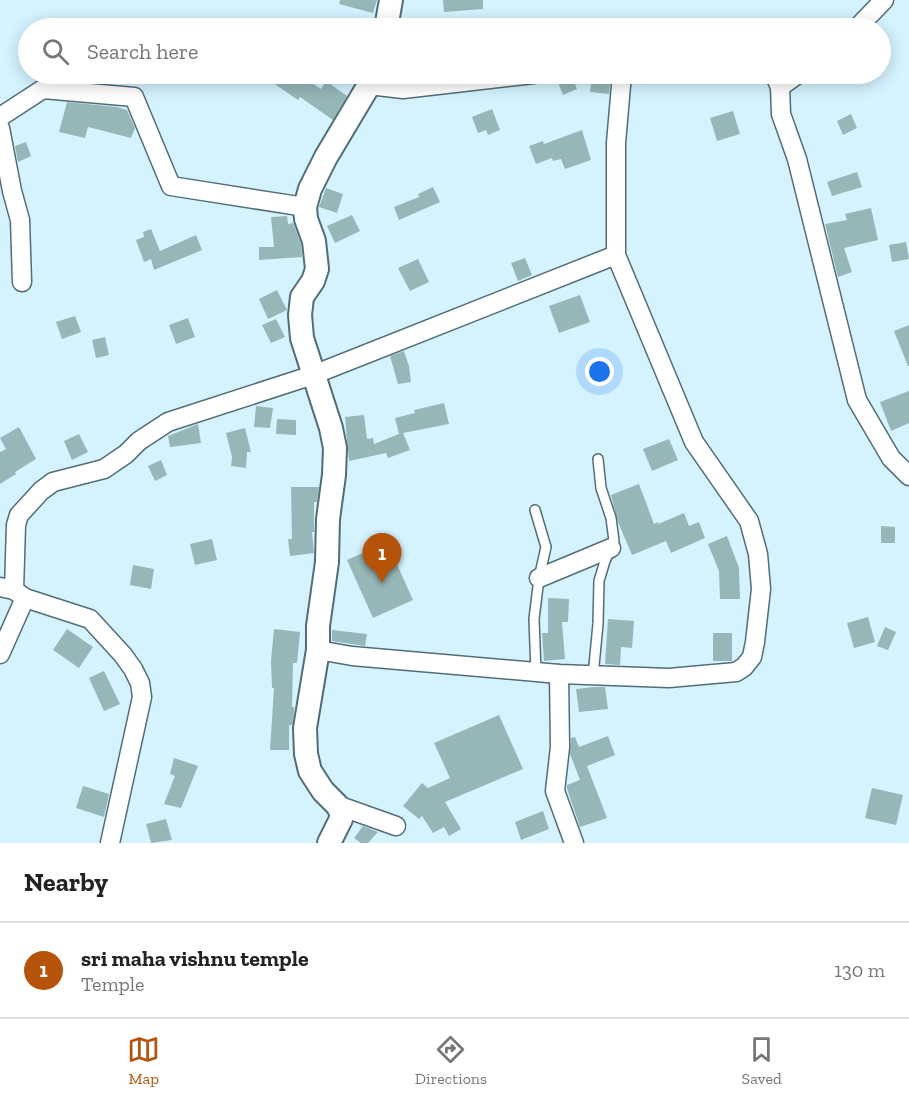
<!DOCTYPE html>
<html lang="en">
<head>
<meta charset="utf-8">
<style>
	:root { --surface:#fff; --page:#f6f6f6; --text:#222; --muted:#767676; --line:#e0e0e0; --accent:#b45309 }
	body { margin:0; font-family:"Zilla Slab",serif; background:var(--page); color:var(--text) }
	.you { position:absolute; left:600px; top:372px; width:21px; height:21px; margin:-15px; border:4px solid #fff; border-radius:50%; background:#1a73e8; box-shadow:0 0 0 9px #1a73e833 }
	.badge { display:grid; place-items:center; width:39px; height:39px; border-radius:50%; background:var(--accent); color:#fff; font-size:20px; font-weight:700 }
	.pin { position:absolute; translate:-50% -50px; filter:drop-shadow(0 2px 3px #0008) }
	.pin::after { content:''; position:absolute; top:32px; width:21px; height:18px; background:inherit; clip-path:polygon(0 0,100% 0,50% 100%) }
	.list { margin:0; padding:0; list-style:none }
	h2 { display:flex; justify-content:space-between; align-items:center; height:78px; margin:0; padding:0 24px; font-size:26px }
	h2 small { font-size:20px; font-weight:400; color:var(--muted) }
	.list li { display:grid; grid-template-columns:39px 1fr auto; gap:18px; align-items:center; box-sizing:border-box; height:96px; padding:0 24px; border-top:2px solid var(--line) }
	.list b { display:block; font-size:22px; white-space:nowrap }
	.list p { margin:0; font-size:20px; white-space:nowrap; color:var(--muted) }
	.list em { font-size:20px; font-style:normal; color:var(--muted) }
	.icon { flex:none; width:33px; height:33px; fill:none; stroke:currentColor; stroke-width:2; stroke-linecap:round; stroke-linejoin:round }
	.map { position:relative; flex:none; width:909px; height:843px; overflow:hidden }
	.search { position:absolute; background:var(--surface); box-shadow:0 3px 15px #0003; left:18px; right:18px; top:18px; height:66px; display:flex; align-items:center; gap:15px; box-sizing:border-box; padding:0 21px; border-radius:33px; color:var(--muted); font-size:22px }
	.sheet { height:174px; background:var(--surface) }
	nav { display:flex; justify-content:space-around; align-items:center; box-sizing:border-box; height:84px; border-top:2px solid var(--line); background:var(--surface); font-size:16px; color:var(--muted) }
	nav a { display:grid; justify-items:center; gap:3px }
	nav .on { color:var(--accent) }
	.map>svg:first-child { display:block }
	.building { fill:#96b7b7 }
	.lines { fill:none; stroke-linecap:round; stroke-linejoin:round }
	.service-casing { stroke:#526d77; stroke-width:12 }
	.minor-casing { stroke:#526d77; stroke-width:21 }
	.tertiary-casing { stroke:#526d77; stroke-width:26 }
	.service { stroke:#fff; stroke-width:9 }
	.minor { stroke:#fff; stroke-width:18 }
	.tertiary { stroke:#fff; stroke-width:22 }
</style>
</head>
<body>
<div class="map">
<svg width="909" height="843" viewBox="0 0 909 843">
	<rect width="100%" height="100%" fill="#d4f3ff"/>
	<!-- building -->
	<g class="building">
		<polygon points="340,0 377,0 373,13 339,4"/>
		<polygon points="443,0 483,0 483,9 444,12"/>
		<polygon points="84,74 116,74 116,84 84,81"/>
		<polygon points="260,74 298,74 321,89 326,81 347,96 333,120 300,97 298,100"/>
		<polygon points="571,74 577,89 563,95 557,80"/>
		<polygon points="592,78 610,80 609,94 590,92"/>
		<polygon points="67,102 117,107 127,110 135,128 131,138 88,127 85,138 59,132"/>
		<polygon points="492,109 500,130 488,135 486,130 478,133 472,117"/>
		<polygon points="733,111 740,134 717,141 710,118"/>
		<polygon points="851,114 857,128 843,135 837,121"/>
		<polygon points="582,130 591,160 565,169 561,159 553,161 552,158 536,164 529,146 543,141 544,144"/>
		<polygon points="26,142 31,156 18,162 15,146"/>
		<polygon points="857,172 862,187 832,196 827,182"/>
		<polygon points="433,187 440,202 399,220 394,207 419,197 418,194"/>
		<polygon points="326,188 343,194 337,213 319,207"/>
		<polygon points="871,208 878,240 844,248 852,272 838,277 825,224 847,220 845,214"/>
		<polygon points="352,215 360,231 335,243 327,226"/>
		<polygon points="287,216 288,224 293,223 301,244 302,257 259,260 259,247 274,247 271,217"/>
		<polygon points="151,229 160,251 196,235 202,250 154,270 151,259 144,262 136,240 144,237 143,232"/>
		<polygon points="906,242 909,259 892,262 889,245"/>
		<polygon points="525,258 532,275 518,281 511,263"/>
		<polygon points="418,259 429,282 410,291 398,268"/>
		<polygon points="277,290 287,310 268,319 259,299"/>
		<polygon points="580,295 590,322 559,333 549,306"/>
		<polygon points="75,316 81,332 62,339 56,322"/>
		<polygon points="188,318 195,337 176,344 169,325"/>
		<polygon points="276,319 285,337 271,343 262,325"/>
		<polygon points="909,325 909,366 908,366 894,331"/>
		<polygon points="105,337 109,355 96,358 92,340"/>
		<polygon points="404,351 409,366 411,382 398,384 390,356"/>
		<polygon points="909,391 909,423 891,431 880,402"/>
		<polygon points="444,403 449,424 403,433 410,450 388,458 386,453 349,461 345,417 364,415 367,439 373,438 374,444 399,434 395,418 415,413 414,410"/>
		<polygon points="256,406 273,408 270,428 254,427"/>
		<polygon points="277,419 296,420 296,435 276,434"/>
		<polygon points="198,424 201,443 170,447 168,436"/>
		<polygon points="19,427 36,459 15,472 16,474 0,484 0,452 6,449 0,438"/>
		<polygon points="245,428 251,452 247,452 246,468 231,466 232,457 226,433"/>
		<polygon points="79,434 88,452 72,460 64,441"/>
		<polygon points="669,439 678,460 652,471 643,449"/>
		<polygon points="161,460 167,475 155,481 148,466"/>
		<polygon points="639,484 654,524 658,522 658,524 684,513 689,526 699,522 705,538 671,553 666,541 632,555 618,522 611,495"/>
		<polygon points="291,487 319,487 317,502 314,502 314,532 312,532 314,553 290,556 288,539 292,539"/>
		<polygon points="881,526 895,527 895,543 881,543"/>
		<polygon points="727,536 739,568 740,599 720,599 719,571 708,544"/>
		<polygon points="212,539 217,560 195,565 190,544"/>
		<polygon points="387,542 413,600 373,618 347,560"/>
		<polygon points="133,565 154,569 151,589 130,585"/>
		<polygon points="548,598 569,599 568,622 562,622 565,659 544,661 542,633 548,633"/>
		<polygon points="868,617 875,642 854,648 847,623"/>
		<polygon points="608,619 634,621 632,648 621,647 620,665 605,664"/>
		<polygon points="885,627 896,632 888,650 877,646"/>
		<polygon points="67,629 93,647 79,668 53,650"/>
		<polygon points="274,629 300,632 297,663 293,663 292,707 294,707 294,713 292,725 289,725 289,750 270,750 274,688 272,688 271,661"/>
		<polygon points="332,630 367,634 365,646 332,641"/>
		<rect x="713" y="633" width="19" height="28"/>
		<polygon points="104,671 120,704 104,711 89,678"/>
		<polygon points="594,687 605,687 608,709 579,712 576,689"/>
		<polygon points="499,715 523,769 445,802 461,829 449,836 444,827 433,833 422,816 419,819 403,806 422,783 428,788 450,778 434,743"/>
		<polygon points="608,736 615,755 587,766 607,818 580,827 567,789 567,785 580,780 570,754 571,738 575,737 579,747"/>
		<polygon points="174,758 198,766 181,808 164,804 175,776 170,774"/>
		<polygon points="83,786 109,794 104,817 76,808"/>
		<polygon points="872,788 903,795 896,825 865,818"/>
		<polygon points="543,811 549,829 521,840 515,822"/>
		<polygon points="166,819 172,840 151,843 146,824"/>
		<polygon points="363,826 378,832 368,843 361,843 354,838"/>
	</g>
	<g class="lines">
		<defs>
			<g id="service">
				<polyline points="535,510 546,547 539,578 534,619 536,672"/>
				<polyline points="593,676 598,624 599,581 605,561 614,541 611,518 601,488 598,459"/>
			</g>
			<g id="minor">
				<polyline points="857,28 884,0"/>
				<polyline points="771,74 776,78 780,87 781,114 797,159 857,400 891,458 909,476"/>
				<polyline points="369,85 403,89 534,74"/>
				<polyline points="780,87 798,74"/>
				<polyline points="0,117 43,89 134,97 171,186 305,207"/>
				<polyline points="0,128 12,191 20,220 22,282"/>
				<polyline points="539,578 611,548"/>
				<polyline points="0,587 14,590 16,525 19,515 41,491 53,482 104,469 126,454 139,441 168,422 313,375 616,255"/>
				<polyline points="14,590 25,598 90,619 123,655 133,669 140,683 142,697 110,843"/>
				<polyline points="318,650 352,656 559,674 669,678 736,672 744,667 752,657 755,642 761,589 758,554 749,521 694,442 616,255 616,143 622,74"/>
				<polyline points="0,654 25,598"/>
				<polyline points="559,674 560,747 555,791 574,843"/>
				<polyline points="337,805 396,826"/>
			</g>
			<g id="tertiary">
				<polyline points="386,28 391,0"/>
				<polyline points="329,843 341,819 341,812 337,805 323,791 310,771 306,754 305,728 318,650 318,626 327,562 328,519 334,475 335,448 331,428 302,338 300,315 302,297 313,281 317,269 314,241 306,219 305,207 310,189 326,157 369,85 372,74"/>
			</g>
		</defs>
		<!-- service casing -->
		<use href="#service" class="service-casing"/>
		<!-- minor casing -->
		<use href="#minor" class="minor-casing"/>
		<!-- tertiary casing -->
		<use href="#tertiary" class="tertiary-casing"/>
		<!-- service -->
		<use href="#service" class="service"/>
		<!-- minor -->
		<use href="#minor" class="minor"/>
		<!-- tertiary -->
		<use href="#tertiary" class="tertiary"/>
	</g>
</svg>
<div class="you"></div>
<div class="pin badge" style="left:382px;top:583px">1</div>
<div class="search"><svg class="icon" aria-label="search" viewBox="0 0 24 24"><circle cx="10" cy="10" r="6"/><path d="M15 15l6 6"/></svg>Search here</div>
</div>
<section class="sheet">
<h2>Nearby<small></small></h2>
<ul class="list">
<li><span class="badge">1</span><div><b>sri maha vishnu temple</b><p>Temple</p></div><em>130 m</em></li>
</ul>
</section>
<nav>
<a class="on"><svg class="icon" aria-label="map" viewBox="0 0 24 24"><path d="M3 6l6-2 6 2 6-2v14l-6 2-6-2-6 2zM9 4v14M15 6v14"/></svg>Map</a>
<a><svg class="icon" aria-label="directions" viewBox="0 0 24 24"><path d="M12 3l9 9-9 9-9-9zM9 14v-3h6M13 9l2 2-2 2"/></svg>Directions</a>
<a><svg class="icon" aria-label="saved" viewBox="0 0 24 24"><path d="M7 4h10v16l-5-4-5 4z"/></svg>Saved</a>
</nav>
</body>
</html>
